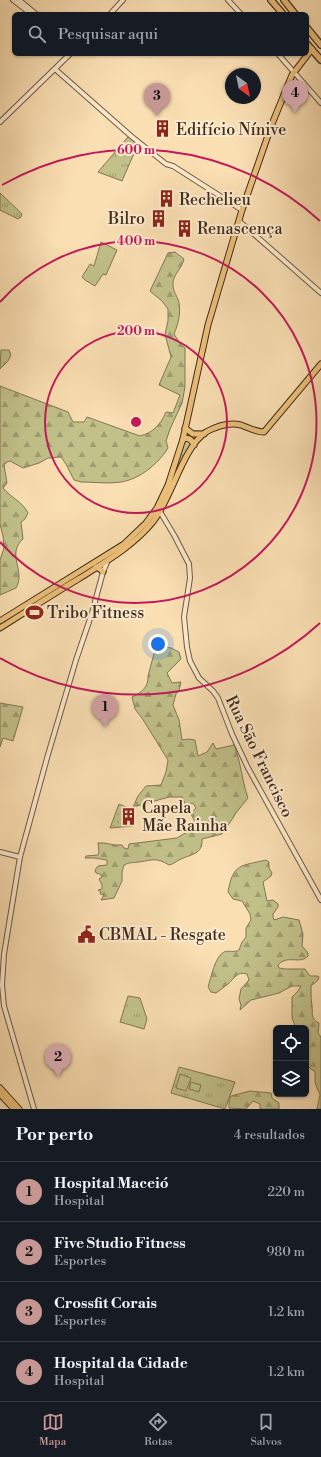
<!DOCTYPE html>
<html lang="pt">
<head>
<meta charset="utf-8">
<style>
	:root { --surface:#171b24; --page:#20242c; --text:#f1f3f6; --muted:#9ea1a6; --line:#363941; --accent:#c59692 }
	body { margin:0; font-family:"Libre Bodoni",serif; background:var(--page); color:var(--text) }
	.controls { position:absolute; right:12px; bottom:12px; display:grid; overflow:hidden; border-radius:6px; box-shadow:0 1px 3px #0004 }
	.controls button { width:36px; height:36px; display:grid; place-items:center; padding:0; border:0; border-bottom:1px solid var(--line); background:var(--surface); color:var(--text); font:20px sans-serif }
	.compass { position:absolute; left:225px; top:68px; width:36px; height:36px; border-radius:50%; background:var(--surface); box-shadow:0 1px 3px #0004; rotate:147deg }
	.you { position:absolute; left:158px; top:644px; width:14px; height:14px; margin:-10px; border:3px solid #fff; border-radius:50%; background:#1a73e8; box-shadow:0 0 0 6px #1a73e833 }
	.badge { display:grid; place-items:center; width:26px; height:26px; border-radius:50%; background:var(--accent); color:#111; font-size:13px; font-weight:700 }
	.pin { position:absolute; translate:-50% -33px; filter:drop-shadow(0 1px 2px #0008) }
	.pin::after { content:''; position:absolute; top:21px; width:14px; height:12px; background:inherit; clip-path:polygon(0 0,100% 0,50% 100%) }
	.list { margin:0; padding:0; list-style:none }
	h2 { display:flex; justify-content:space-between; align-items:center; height:52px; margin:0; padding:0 16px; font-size:17px }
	h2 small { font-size:13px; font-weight:400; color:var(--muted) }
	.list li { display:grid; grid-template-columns:26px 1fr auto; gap:12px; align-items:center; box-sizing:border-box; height:60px; padding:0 16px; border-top:1px solid var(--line) }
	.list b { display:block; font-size:15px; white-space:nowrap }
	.list p { margin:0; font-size:13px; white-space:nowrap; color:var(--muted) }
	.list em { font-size:13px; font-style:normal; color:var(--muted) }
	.icon { flex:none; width:22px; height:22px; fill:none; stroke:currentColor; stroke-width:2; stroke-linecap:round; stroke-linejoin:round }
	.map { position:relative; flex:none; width:321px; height:1109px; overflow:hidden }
	.search { position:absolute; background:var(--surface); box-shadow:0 1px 3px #0004; left:12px; right:12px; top:12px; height:44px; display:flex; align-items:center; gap:10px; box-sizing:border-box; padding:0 14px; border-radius:6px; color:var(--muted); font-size:15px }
	.sheet { height:292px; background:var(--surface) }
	nav { display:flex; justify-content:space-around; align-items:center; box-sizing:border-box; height:56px; border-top:1px solid var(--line); background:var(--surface); font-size:11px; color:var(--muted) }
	nav a { display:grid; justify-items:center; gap:2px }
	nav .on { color:var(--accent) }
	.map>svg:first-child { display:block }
	.grass { fill:url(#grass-dots); stroke:#827754 }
	.forest { fill:url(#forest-firs); stroke:#827754 }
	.park { fill:url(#park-tufts); stroke:#827754 }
	.garden { fill:#c2c18a; stroke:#827754 }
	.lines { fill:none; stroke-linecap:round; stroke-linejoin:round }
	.minor-casing { stroke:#6f5a42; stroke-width:6 }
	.major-casing { stroke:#412d1d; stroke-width:7 }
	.highway-casing { stroke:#412d1d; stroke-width:8 }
	.minor { stroke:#fceace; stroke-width:4 }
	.major { stroke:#edc07a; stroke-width:5 }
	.highway { stroke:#edc07a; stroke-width:5.5 }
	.ring { fill:none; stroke:#c2185b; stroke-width:2 }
	.labels { text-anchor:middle; stroke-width:4; stroke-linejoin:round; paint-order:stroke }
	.poi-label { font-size:16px; fill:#412d1d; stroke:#fceace; text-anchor:start }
	.street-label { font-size:16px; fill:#412d1d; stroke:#fceace }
	.centre { fill:#c2185b; stroke:#fceace; stroke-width:2 }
	.ring-label { font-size:12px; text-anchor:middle; font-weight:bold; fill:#c2185b; stroke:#fceace; stroke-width:4; stroke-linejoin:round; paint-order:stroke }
</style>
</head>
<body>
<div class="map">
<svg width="321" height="1109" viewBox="0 0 321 1109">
	<defs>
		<pattern id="grass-dots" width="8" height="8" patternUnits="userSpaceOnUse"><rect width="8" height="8" fill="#c2c18a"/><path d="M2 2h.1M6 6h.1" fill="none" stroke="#9f9d70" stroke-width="1.8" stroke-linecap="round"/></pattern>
		<pattern id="forest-firs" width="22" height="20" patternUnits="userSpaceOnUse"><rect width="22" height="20" fill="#c2c18a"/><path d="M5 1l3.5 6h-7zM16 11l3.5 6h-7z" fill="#9f9d70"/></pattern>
		<pattern id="park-tufts" width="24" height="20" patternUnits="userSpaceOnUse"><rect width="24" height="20" fill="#c2c18a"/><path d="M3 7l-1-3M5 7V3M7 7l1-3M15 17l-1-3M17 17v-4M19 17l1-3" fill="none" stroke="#9f9d70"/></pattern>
	</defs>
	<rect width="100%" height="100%" fill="#fadfb3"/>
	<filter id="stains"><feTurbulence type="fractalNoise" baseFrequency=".005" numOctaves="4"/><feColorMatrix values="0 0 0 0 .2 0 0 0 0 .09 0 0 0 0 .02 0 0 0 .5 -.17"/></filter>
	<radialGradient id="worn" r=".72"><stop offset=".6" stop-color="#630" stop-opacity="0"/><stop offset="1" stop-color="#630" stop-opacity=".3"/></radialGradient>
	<!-- grass -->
	<polygon class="grass" points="119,804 128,808 126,819 131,818 133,826 110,828"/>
	<!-- forest -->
	<g class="forest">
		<path d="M 175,252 L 184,259 C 182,269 172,275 173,285 C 173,292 178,297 179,303 C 181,313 178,325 174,334 L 181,345 L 185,348 L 185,387 L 182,403 L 170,429 L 166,441 L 168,448 C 158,464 140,479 121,482 C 108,484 94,482 81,482 L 74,480 L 66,464 L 61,457 L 48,458 L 39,463 L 23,468 L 10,461 L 7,462 L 4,465 L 7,483 L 3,488 C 10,497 23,502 28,513 L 25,519 L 21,522 L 23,539 C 6,554 26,571 16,588 L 0,595 L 0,560 L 4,548 L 3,536 L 0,524 L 0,386 L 68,412 L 73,422 L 84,422 L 87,417 L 140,436 C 153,433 161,424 166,412 L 173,413 L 180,395 L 159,385 L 171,357 L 165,334 L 168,321 L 168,309 L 162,301 L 150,291 L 168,253 Z"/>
		<polygon points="1,350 9,350 11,355 8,361 0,369"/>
		<path d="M 164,647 L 171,648 L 179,652 L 181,659 L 167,673 L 172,683 L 181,682 L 179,690 L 176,694 L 173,705 L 179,720 L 182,740 L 189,739 L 195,740 L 198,756 L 207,752 L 213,743 L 216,749 L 234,745 C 241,762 242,781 248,798 L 235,814 L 233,818 L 226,828 L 222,834 L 202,839 C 203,854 192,854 181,859 C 176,861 174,864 169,865 C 156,857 153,860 139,862 C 132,863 130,862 124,865 L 122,872 L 122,881 L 114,898 L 101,900 L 104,895 L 100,894 L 101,892 L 98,890 L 102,889 L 102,885 L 99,879 L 102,877 L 100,874 L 96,873 L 95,870 L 98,866 L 107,865 L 107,860 L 94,858 L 85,858 L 86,856 L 98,855 L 99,852 L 98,843 C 106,842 113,846 122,845 L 124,848 L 128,849 L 129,844 L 177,838 L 197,826 L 191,814 L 196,808 L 193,803 L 186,806 L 182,797 L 169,797 L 133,807 L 138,796 L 146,786 L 161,785 L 166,772 L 168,760 L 142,718 L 135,709 L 132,697 C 141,693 149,687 148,676 L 155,650 Z"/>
		<polygon points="0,703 23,707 13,741 3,738 0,747"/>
		<path d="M 266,860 L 269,862 L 269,868 L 272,873 L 271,876 L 263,882 L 267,901 L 273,900 L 278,904 L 278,907 L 273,914 L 273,917 L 274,920 L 283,917 L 299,920 L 303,934 L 302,946 L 308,953 L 308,956 C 300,965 288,954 278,965 L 279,968 L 285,969 L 305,969 L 310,976 L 317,976 L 319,977 L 318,980 L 311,986 C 311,993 311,999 312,1006 C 313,1013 310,1019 319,1023 L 318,1033 L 321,1037 L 321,1109 L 317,1109 L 320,1095 L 315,1083 L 315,1071 L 312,1070 L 306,1064 L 306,1028 L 296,1028 L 292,1018 L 292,997 L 298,991 L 301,986 L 292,986 L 279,993 L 251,1000 L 240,1010 L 241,1005 L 239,999 L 241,989 L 249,980 L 247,974 C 237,971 235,978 228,984 C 224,987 220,990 216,993 L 211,992 L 208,987 C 211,978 215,956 224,952 C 229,950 234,953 239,950 L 242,942 L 246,937 L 246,928 L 251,920 L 250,914 L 242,901 L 233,899 L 228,892 C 233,863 241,866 266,860 Z"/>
		<polygon points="250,1091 271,1093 272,1098 279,1103 279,1109 260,1109 260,1104 253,1101 246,1109 229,1108 229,1100 231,1096"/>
	</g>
	<!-- park -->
	<g class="park">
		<polygon points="131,135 139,142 122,181 98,172 127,138"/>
		<polygon points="0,193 22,214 21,217 18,219 0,210"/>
		<polygon points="188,429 192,431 205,431 176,475 174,472 184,438"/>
		<polygon points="128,996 140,998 147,1019 144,1029 120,1022"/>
		<polygon points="179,1067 235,1082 225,1109 171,1093"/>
	</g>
	<!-- garden -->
	<g class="garden">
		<polygon points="101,242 117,250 106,275 103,274 95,286 85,280 82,277 90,264 94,266"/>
		<polygon points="180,1074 191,1078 186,1091 176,1088"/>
		<polygon points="191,1082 201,1085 199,1092 189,1089"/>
	</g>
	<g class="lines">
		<defs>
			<g id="minor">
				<polyline points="13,0 31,14"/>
				<polyline points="19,0 36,14"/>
				<polyline points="228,0 241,14"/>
				<polyline points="110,14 123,0"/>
				<polyline points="278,54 321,103"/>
				<polyline points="55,69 131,136 166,164 173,166 242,210"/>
				<polyline points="0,122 70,54"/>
				<polyline points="239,221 321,293"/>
				<polyline points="159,510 174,535 189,564 190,578 184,617 187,647 190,661 199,678 213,691 218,698 232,734 248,768 321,900"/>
				<polyline points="0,852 20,857"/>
				<polyline points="34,1109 4,1006 2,985 4,954 20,857 47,758 76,660 92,613 103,572 108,560"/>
			</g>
			<g id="major">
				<polyline points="185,428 193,434 204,434"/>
				<path d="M 183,439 C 189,437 192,440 194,445"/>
				<polyline points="96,567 100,569 103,572"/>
				<polyline points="0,621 124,544 146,523 157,508 168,485 183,439 208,325 242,210 272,124 292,75 312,49"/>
				<path d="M 0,628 C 27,611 53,594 80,578 C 105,562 133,546 152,523 C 172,499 182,448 206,432 C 217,426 229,422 241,425 C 249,428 256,432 264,432 L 321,364"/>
				<polyline points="0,1088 19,1109"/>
				<polyline points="0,1094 14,1109"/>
			</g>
			<g id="highway">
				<polyline points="271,0 283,14"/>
				<polyline points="284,0 295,14"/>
				<polyline points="307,28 321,45"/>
				<polyline points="307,44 321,60"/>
			</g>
		</defs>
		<!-- minor casing -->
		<use href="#minor" class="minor-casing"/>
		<!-- major casing -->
		<use href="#major" class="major-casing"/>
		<!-- highway casing -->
		<use href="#highway" class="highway-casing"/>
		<!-- minor -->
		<use href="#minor" class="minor"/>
		<!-- major -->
		<use href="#major" class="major"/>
		<!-- highway -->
		<use href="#highway" class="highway"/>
	</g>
	<!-- distance rings -->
	<g class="ring">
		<circle cx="136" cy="422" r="91"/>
		<path d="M0 302A181 181 0 1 1 0 542"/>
		<path d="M320 623A272 272 0 0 1 0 658M2 185A272 272 0 0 1 320 221"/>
	</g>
	<!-- icons -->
	<defs>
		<symbol id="building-bare" viewBox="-9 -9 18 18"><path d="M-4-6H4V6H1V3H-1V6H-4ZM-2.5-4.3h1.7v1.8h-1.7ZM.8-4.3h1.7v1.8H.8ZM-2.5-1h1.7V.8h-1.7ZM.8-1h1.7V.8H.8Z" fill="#8f2418" stroke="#fceace" stroke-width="2.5" paint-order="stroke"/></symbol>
		<symbol id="stadium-bare" viewBox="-9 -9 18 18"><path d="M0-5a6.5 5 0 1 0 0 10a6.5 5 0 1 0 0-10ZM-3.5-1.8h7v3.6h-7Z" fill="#8f2418" stroke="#fceace" stroke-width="2.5" paint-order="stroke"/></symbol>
		<symbol id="civic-bare" viewBox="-9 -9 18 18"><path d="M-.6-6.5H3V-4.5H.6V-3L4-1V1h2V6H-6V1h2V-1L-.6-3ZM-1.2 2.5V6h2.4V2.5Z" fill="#8f2418" stroke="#fceace" stroke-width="2.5" paint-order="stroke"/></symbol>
	</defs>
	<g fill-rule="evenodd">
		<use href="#building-bare" x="150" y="116" width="25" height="25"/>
		<use href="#building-bare" x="154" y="186" width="25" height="25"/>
		<use href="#building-bare" x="146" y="206" width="25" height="25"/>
		<use href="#building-bare" x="172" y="216" width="25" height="25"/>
		<use href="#stadium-bare" x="22" y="600" width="25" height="25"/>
		<use href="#building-bare" x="116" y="804" width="25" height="25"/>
		<use href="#civic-bare" x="74" y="922" width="25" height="25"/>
	</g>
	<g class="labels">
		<!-- poi labels -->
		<g class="poi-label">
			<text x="176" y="135">Edifício Nínive</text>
			<text x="179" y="205">Rechelieu</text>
			<text x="145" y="224" text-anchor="end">Bilro</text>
			<text x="197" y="234">Renascença</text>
			<text x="47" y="618">Tribo Fitness</text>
			<text x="142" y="813">Capela<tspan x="142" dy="18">Mãe Rainha</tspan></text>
			<text x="99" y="940">CBMAL - Resgate</text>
		</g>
		<!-- street labels -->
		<g class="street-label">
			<text transform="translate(260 756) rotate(64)" y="6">Rua São Francisco</text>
		</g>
	</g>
	<circle cx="136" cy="422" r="6" class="centre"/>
	<g class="ring-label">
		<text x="136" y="154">600 m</text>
		<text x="136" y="245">400 m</text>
		<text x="136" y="335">200 m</text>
	</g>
	<rect width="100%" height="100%" filter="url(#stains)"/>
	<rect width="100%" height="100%" fill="url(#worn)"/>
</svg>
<div class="controls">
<button><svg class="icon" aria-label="locate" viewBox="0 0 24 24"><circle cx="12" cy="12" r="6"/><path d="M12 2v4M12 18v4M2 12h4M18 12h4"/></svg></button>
<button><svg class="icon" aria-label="layers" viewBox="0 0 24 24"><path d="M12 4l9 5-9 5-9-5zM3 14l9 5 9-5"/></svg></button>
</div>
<svg class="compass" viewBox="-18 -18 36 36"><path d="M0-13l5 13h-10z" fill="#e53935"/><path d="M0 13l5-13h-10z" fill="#9ea1a6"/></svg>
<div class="you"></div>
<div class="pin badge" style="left:105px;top:727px">1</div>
<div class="pin badge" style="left:58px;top:1077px">2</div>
<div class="pin badge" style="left:157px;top:116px">3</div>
<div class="pin badge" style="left:295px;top:113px">4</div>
<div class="search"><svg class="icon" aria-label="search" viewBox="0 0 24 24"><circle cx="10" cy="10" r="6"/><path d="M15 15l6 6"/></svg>Pesquisar aqui</div>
</div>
<section class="sheet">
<h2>Por perto<small>4 resultados</small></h2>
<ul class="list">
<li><span class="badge">1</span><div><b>Hospital Maceió</b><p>Hospital</p></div><em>220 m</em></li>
<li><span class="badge">2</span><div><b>Five Studio Fitness</b><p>Esportes</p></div><em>980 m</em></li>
<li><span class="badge">3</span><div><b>Crossfit Corais</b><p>Esportes</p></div><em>1.2 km</em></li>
<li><span class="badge">4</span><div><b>Hospital da Cidade</b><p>Hospital</p></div><em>1.2 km</em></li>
</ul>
</section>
<nav>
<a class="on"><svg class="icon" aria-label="map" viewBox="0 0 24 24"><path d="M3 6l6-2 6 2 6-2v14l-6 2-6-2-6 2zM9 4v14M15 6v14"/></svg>Mapa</a>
<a><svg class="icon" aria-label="directions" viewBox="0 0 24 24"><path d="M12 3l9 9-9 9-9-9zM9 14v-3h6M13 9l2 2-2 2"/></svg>Rotas</a>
<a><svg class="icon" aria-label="saved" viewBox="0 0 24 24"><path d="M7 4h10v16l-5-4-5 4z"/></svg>Salvos</a>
</nav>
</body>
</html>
